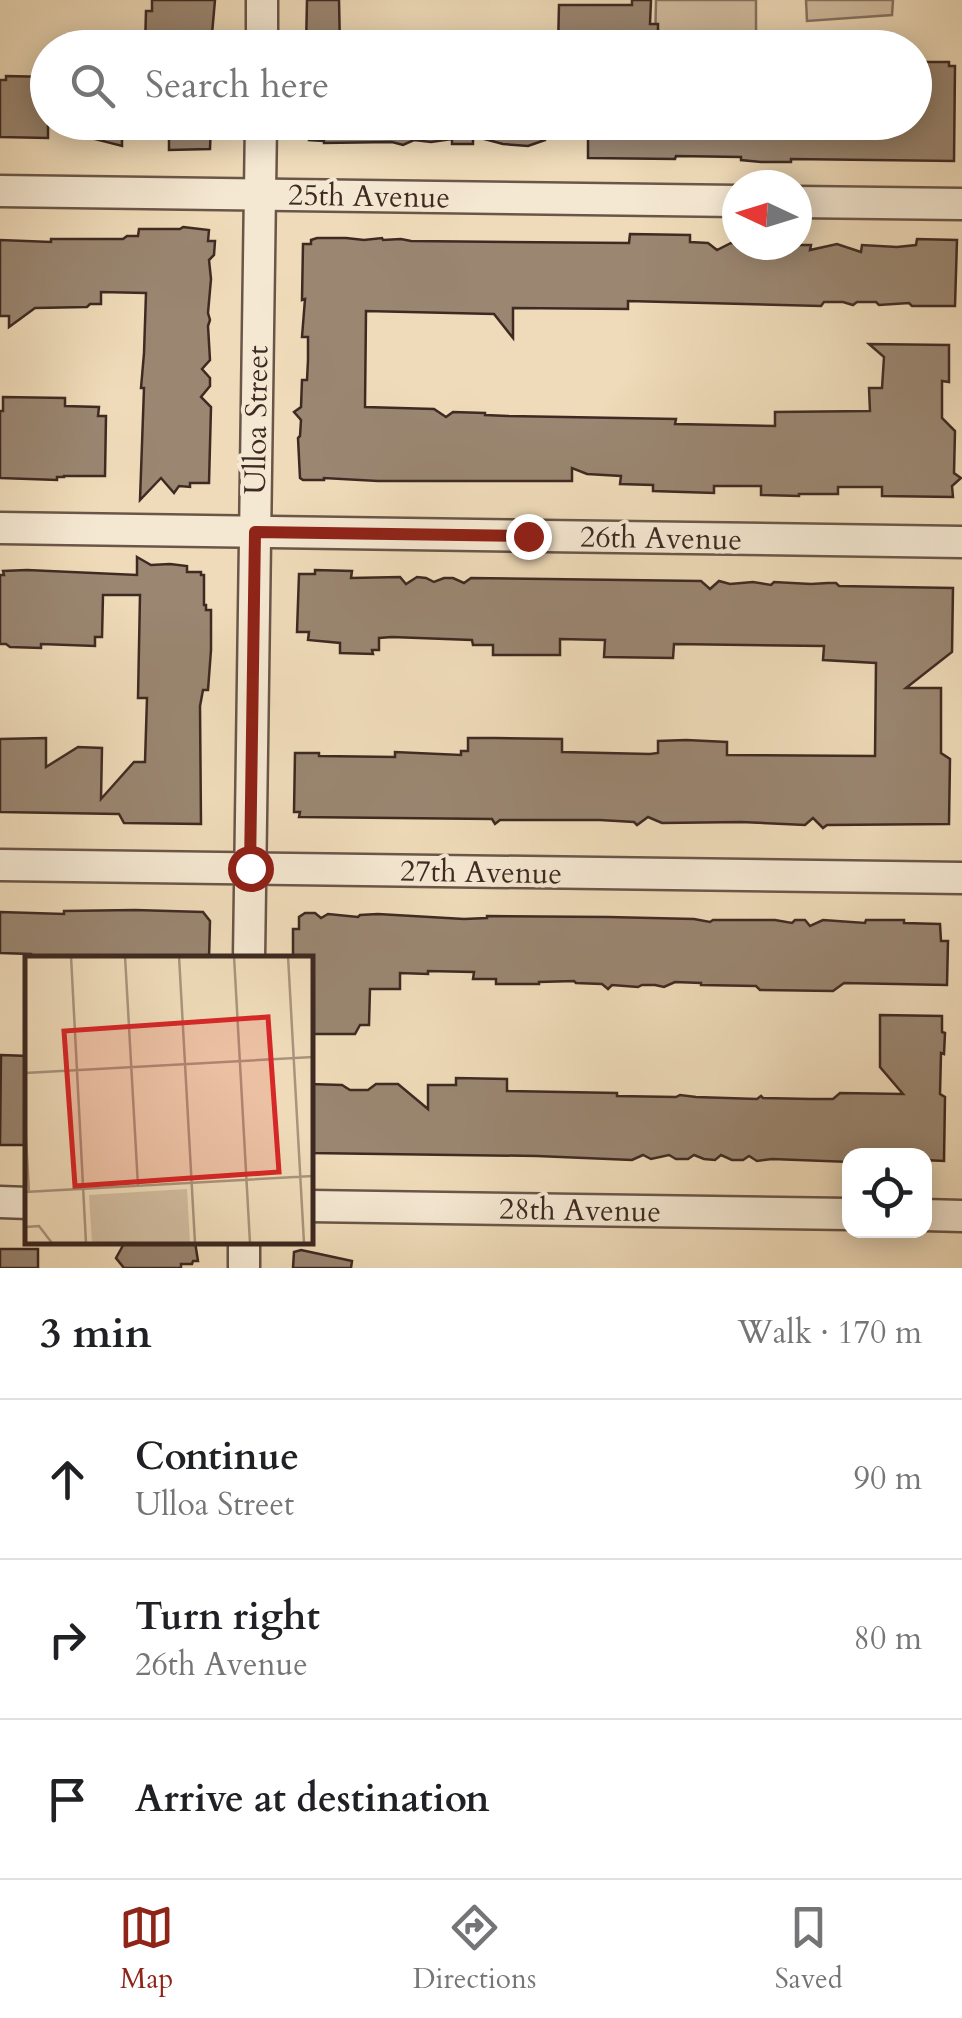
<!DOCTYPE html>
<html lang="en">
<head>
<meta charset="utf-8">
<style>
	:root { --surface:#fff; --page:#f6f6f6; --text:#202124; --muted:#757577; --line:#e0e0e0; --accent:#8f2418 }
	body { margin:0; font-family:Cardo,serif; background:var(--page); color:var(--text) }
	.controls { position:absolute; right:30px; bottom:30px; display:grid; overflow:hidden; border-radius:20px; box-shadow:0 5px 25px #0003 }
	.controls button { width:90px; height:90px; display:grid; place-items:center; padding:0; border:0; border-bottom:2px solid var(--line); background:var(--surface); color:var(--text); font:50px sans-serif }
	.compass { position:absolute; left:722px; top:170px; width:90px; height:90px; border-radius:50%; background:var(--surface); box-shadow:0 5px 25px #0003; rotate:274deg }
	.stop { position:absolute; width:30px; height:30px; margin:-22px; border:8px solid #8f2418; border-radius:50%; background:#fff }
	.stop.end { background:#8f2418; border-color:#fff; box-shadow:0 2px 10px #0008 }
	.list { margin:0; padding:0; list-style:none }
	h2 { display:flex; justify-content:space-between; align-items:center; height:130px; margin:0; padding:0 40px; font-size:42px }
	h2 small { font-size:32px; font-weight:400; color:var(--muted) }
	.list li { display:grid; grid-template-columns:65px 1fr auto; gap:30px; align-items:center; box-sizing:border-box; height:160px; padding:0 40px; border-top:2px solid var(--line) }
	.list b { display:block; font-size:38px; white-space:nowrap }
	.list p { margin:0; font-size:32px; white-space:nowrap; color:var(--muted) }
	.list em { font-size:32px; font-style:normal; color:var(--muted) }
	.icon { flex:none; width:55px; height:55px; fill:none; stroke:currentColor; stroke-width:2; stroke-linecap:round; stroke-linejoin:round }
	.map { position:relative; flex:none; width:962px; height:1268px; overflow:hidden }
	.search { position:absolute; background:var(--surface); box-shadow:0 5px 25px #0003; left:30px; right:30px; top:30px; height:110px; display:flex; align-items:center; gap:25px; box-sizing:border-box; padding:0 35px; border-radius:55px; color:var(--muted); font-size:38px }
	.sheet { height:610px; background:var(--surface) }
	nav { display:flex; justify-content:space-around; align-items:center; box-sizing:border-box; height:140px; border-top:2px solid var(--line); background:var(--surface); font-size:28px; color:var(--muted) }
	nav a { display:grid; justify-items:center; gap:5px }
	nav .on { color:var(--accent) }
	.map>svg:first-child { display:block }
	.green { fill:#d1bda0; stroke:#887462; stroke-width:2.5 }
	.building { fill:#9a8671; stroke:#3e2a23; stroke-width:2.5 }
	.lines { fill:none; stroke-linecap:round; stroke-linejoin:round }
	.minor-casing { stroke:#6a5648; stroke-width:35 }
	.minor { stroke:#f5e8d2; stroke-width:30 }
	.route { stroke:#8f2418; stroke-width:12 }
	.labels { text-anchor:middle; stroke-width:8; stroke-linejoin:round; paint-order:stroke }
	.street-label { font-size:30px; fill:#3e2a23; stroke:#f5e8d2 }
	.inset-road { fill:none; stroke:#a8947d; stroke-width:2.5 }
	.view { fill:#d62828; fill-opacity:0.15; stroke:#d62828; stroke-width:5 }
	.inset-edge { fill:none; stroke:#3e2a23; stroke-width:5 }
</style>
</head>
<body>
<div class="map">
<svg width="962" height="1268" viewBox="0 0 962 1268">
	<rect width="100%" height="100%" fill="#efdbb9"/>
	<filter id="stains"><feTurbulence type="fractalNoise" baseFrequency=".002" numOctaves="4"/><feColorMatrix values="0 0 0 0 .2 0 0 0 0 .09 0 0 0 0 .02 0 0 0 .5 -.17"/></filter>
	<radialGradient id="worn" r=".72"><stop offset=".6" stop-color="#630" stop-opacity="0"/><stop offset="1" stop-color="#630" stop-opacity=".3"/></radialGradient>
	<!-- green -->
	<g class="green">
		<polygon points="656,0 756,0 756,47 655,48"/>
		<polygon points="806,0 893,0 892,15 807,21"/>
	</g>
	<!-- building -->
	<g class="building">
		<polygon points="152,0 215,0 212,34 214,48 145,48 146,11 152,11"/>
		<polygon points="307,0 339,0 340,48 306,48"/>
		<polygon points="632,0 651,0 650,24 658,24 658,48 558,48 559,5 632,5"/>
		<polygon points="914,62 949,62 949,66 955,66 954,161 791,159 791,162 761,162 741,160 741,157 676,156 675,159 588,158 588,122 914,122"/>
		<polygon points="6,76 48,77 48,138 0,137 0,80 6,80"/>
		<polygon points="57,122 122,122 122,146 56,129"/>
		<polygon points="169,122 211,122 210,149 169,150"/>
		<polygon points="310,122 546,122 545,140 528,146 503,144 473,136 473,144 452,144 452,139 431,142 414,140 403,145 392,142 324,143 324,141 309,140"/>
		<polygon points="183,227 209,230 208,241 215,241 214,255 209,260 211,279 208,313 210,320 208,326 210,360 202,369 210,378 210,386 201,397 211,407 209,483 190,483 190,487 179,486 174,493 161,478 140,500 144,388 141,388 144,353 146,293 101,292 101,304 90,304 87,307 35,308 9,327 9,316 0,316 0,240 51,242 51,239 123,239 127,236 138,236 139,229 180,229"/>
		<polygon points="630,234 690,235 690,242 708,243 717,250 731,243 752,245 759,249 767,245 811,245 810,250 837,244 861,252 862,245 897,247 916,245 917,239 957,240 955,306 912,306 909,303 879,305 876,302 857,302 853,305 843,302 824,302 821,306 628,301 628,309 513,308 513,338 494,314 366,311 365,407 434,409 446,417 453,412 485,413 485,415 508,416 676,419 675,424 775,426 775,412 870,411 869,388 882,388 884,357 869,344 949,345 949,382 942,381 942,418 955,431 954,473 961,478 952,486 953,497 882,496 882,487 838,487 838,494 799,494 799,496 761,495 761,486 714,486 714,493 653,491 653,485 620,484 621,476 587,474 572,468 572,481 378,481 324,478 324,480 303,480 300,478 298,438 300,436 301,420 294,412 301,407 302,380 307,380 308,360 308,337 302,337 305,299 302,300 303,244 311,244 311,240 317,238 346,238 364,240 382,238 383,240 401,239 411,241 629,243"/>
		<polygon points="3,397 65,398 65,406 99,407 98,416 106,416 105,476 64,476 64,477 57,477 57,480 0,478 0,411 3,411"/>
		<polygon points="137,557 151,565 170,564 187,566 187,572 201,572 201,575 204,575 204,605 206,605 206,610 211,610 211,650 208,690 203,690 200,706 201,824 124,823 119,814 0,812 0,739 46,738 46,767 78,747 102,748 101,799 134,762 145,762 147,698 138,698 140,595 103,595 102,637 95,637 95,646 41,644 41,648 10,647 6,644 0,644 0,575 4,575 3,571 27,570 137,575"/>
		<polygon points="315,570 352,571 351,578 400,577 406,584 417,577 426,578 434,582 444,578 453,578 464,583 471,578 701,581 710,589 719,581 730,584 753,582 771,585 774,582 811,584 828,583 836,583 839,586 953,588 952,652 906,688 941,688 941,753 950,759 949,824 827,825 823,828 813,818 805,825 741,822 662,823 648,817 637,825 634,822 600,820 500,820 495,824 492,819 299,817 300,812 294,812 295,753 319,753 319,756 395,757 395,752 461,755 461,751 468,751 468,738 495,738 562,739 562,752 650,754 658,753 658,741 686,740 727,742 727,755 875,756 876,663 823,660 824,646 674,644 673,658 604,657 605,640 560,639 560,655 493,655 493,645 473,645 472,640 392,637 379,638 379,650 372,650 373,654 340,653 340,643 308,640 309,632 297,632 299,574 315,574"/>
		<polygon points="135,910 203,912 210,921 209,958 31,958 31,954 0,953 0,912 64,914 64,911"/>
		<polygon points="305,913 315,913 321,918 328,914 358,917 360,915 378,914 464,919 487,918 487,916 609,917 694,919 710,922 713,920 775,920 792,923 795,920 805,920 810,926 823,920 865,923 866,920 904,920 904,923 940,924 941,941 948,941 947,985 844,983 833,991 760,990 756,986 701,985 701,983 675,982 664,987 655,985 642,985 638,987 612,985 608,989 602,984 576,983 574,981 539,982 539,984 496,984 496,979 473,979 474,972 428,971 428,974 400,973 400,989 370,989 369,1025 360,1025 355,1034 310,1034 310,958 293,958 293,929 299,929 299,917"/>
		<polygon points="880,1015 942,1016 942,1032 945,1033 944,1054 941,1053 940,1094 945,1097 944,1161 924,1160 924,1156 850,1156 850,1162 772,1159 757,1161 749,1156 743,1160 732,1160 721,1155 715,1160 704,1159 694,1155 688,1159 676,1159 669,1155 651,1159 643,1155 632,1160 537,1156 310,1153 310,1084 342,1085 350,1090 368,1090 376,1084 398,1084 428,1109 428,1085 456,1085 456,1078 507,1079 507,1091 617,1093 617,1096 676,1097 680,1095 696,1097 757,1099 761,1096 763,1098 811,1099 833,1099 840,1093 903,1094 880,1067"/>
		<polygon points="1,1055 28,1056 25,1145 0,1145"/>
		<polygon points="126,1240 195,1242 198,1261 193,1261 192,1264 181,1264 181,1268 124,1268 116,1258"/>
		<rect x="0" y="1249" width="38" height="19"/>
		<polygon points="301,1250 352,1261 351,1268 293,1268 294,1252"/>
	</g>
	<g class="lines">
		<defs>
			<g id="minor">
				<polyline points="262,48 262,0"/>
				<polyline points="0,191 737,201"/>
				<polyline points="797,202 962,204"/>
				<polyline points="0,528 962,542"/>
				<polyline points="0,865 962,878"/>
				<polyline points="249,958 261,122"/>
				<polyline points="0,1202 28,1203"/>
				<polyline points="310,1206 850,1214"/>
				<polyline points="924,1215 962,1216"/>
				<polyline points="244,1268 244,1240"/>
			</g>
		</defs>
		<!-- minor casing -->
		<use href="#minor" class="minor-casing"/>
		<!-- minor -->
		<use href="#minor" class="minor"/>
	</g>
	<g class="lines">
		<!-- route -->
		<polyline class="route" points="250,868 255,532 528,536"/>
	</g>
	<g class="labels">
		<!-- street labels -->
		<g class="street-label">
			<text transform="translate(369 196) rotate(1)" y="10">25th Avenue</text>
			<text transform="translate(256 420) rotate(-89)" y="10">Ulloa Street</text>
			<text transform="translate(661 538) rotate(1)" y="10">26th Avenue</text>
			<text transform="translate(481 872) rotate(1)" y="10">27th Avenue</text>
			<text transform="translate(580 1210) rotate(1)" y="10">28th Avenue</text>
		</g>
	</g>
	<!-- overview -->
	<g transform="translate(25 956)">
		<rect width="288" height="288" fill="#efdbb9"/>
		<path d="M 162,233 L 165,287 L 67,287 L 64,239 Z" fill="#d1bda0"/>
		<path class="inset-road" d="M 46,0 L 61,287M 100,0 L 113,230M 154,0 L 170,287M 209,0 L 225,287M 263,0 L 279,287M 0,117 L 288,101M 0,164 L 4,236M 0,236 L 288,220M 0,271 L 14,270 L 27,287"/>
		<path class="view" d="M 243,61 L 254,216 L 50,230 L 39,75 Z"/>
		<rect width="288" height="288" class="inset-edge"/>
	</g>
	<rect width="100%" height="100%" filter="url(#stains)"/>
	<rect width="100%" height="100%" fill="url(#worn)"/>
</svg>
<div class="controls">
<button><svg class="icon" aria-label="locate" viewBox="0 0 24 24"><circle cx="12" cy="12" r="6"/><path d="M12 2v4M12 18v4M2 12h4M18 12h4"/></svg></button>
</div>
<svg class="compass" viewBox="-18 -18 36 36"><path d="M0-13l5 13h-10z" fill="#e53935"/><path d="M0 13l5-13h-10z" fill="#757577"/></svg>
<div class="stop" style="left:250px;top:868px"></div>
<div class="stop end" style="left:528px;top:536px"></div>
<div class="search"><svg class="icon" aria-label="search" viewBox="0 0 24 24"><circle cx="10" cy="10" r="6"/><path d="M15 15l6 6"/></svg>Search here</div>
</div>
<section class="sheet">
<h2>3 min<small>Walk · 170 m</small></h2>
<ul class="list">
<li><svg class="icon" aria-label="ahead" viewBox="0 0 24 24"><path d="M12 20V5M6 11l6-6 6 6"/></svg><div><b>Continue</b><p>Ulloa Street</p></div><em>90 m</em></li>
<li><svg class="icon" aria-label="right" viewBox="0 0 24 24"><path d="M7 20v-9h11M14 6l5 5-5 5"/></svg><div><b>Turn right</b><p>26th Avenue</p></div><em>80 m</em></li>
<li><svg class="icon" aria-label="arrive" viewBox="0 0 24 24"><path d="M6 21V4h12l-3 4 3 4H6"/></svg><div><b>Arrive at destination</b></div></li>
</ul>
</section>
<nav>
<a class="on"><svg class="icon" aria-label="map" viewBox="0 0 24 24"><path d="M3 6l6-2 6 2 6-2v14l-6 2-6-2-6 2zM9 4v14M15 6v14"/></svg>Map</a>
<a><svg class="icon" aria-label="directions" viewBox="0 0 24 24"><path d="M12 3l9 9-9 9-9-9zM9 14v-3h6M13 9l2 2-2 2"/></svg>Directions</a>
<a><svg class="icon" aria-label="saved" viewBox="0 0 24 24"><path d="M7 4h10v16l-5-4-5 4z"/></svg>Saved</a>
</nav>
</body>
</html>
